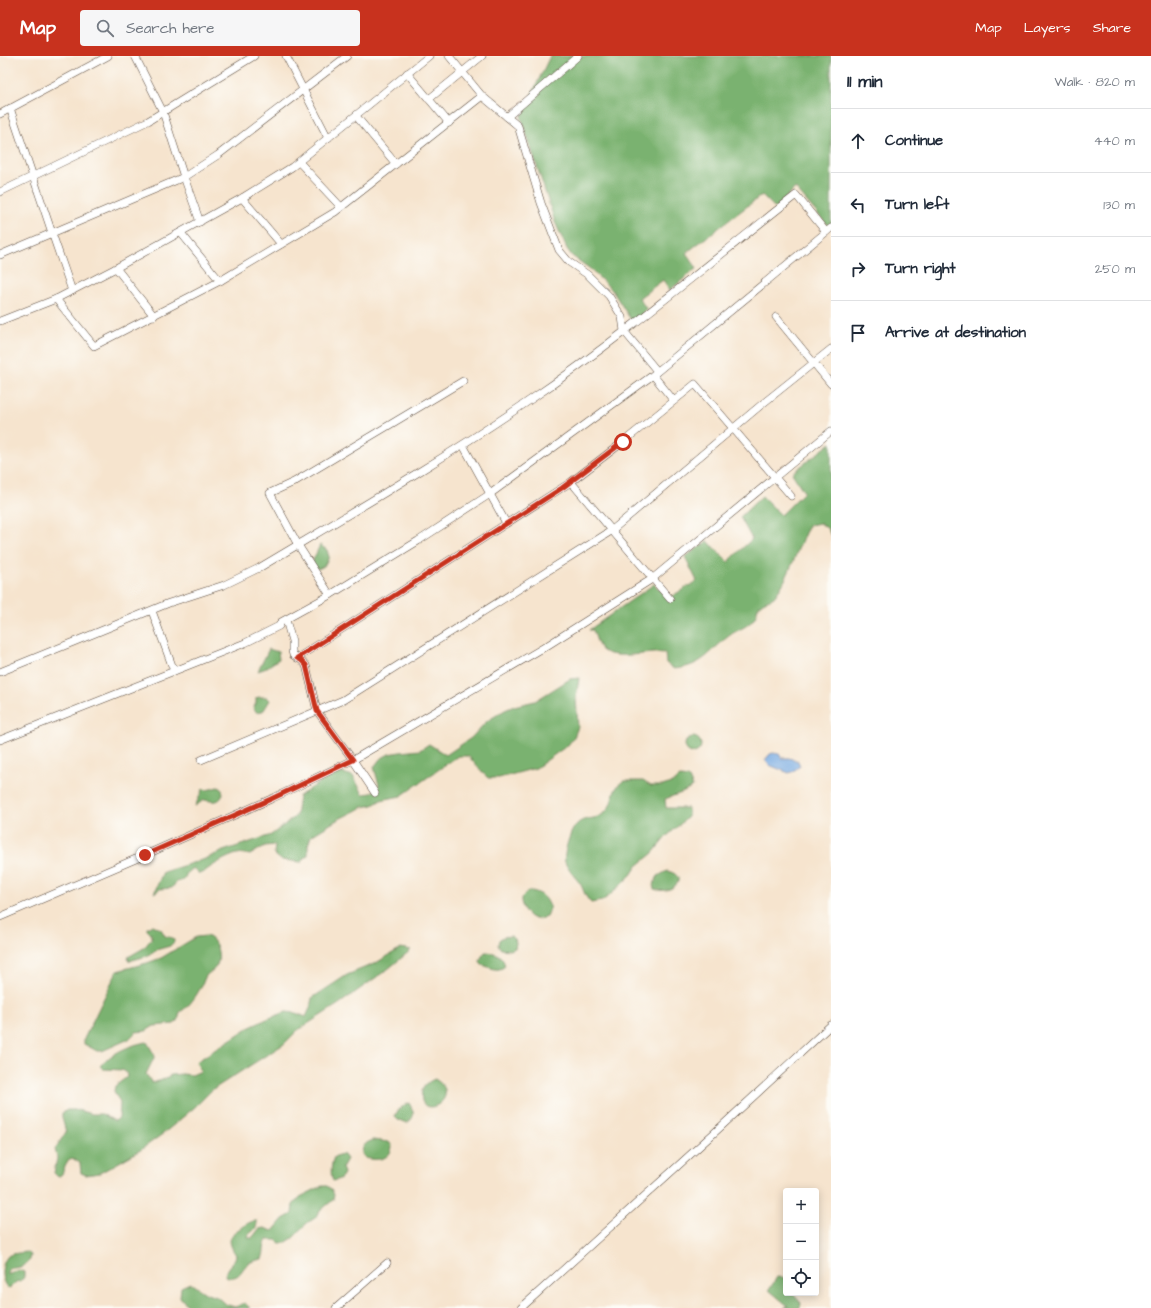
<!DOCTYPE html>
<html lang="en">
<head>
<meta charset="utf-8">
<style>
	:root { --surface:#fff; --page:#f6f6f7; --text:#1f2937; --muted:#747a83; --line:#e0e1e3; --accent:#c8321e }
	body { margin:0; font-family:"Architects Daughter",sans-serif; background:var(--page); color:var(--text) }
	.controls { position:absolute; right:12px; bottom:12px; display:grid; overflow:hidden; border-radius:4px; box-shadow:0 2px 10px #0003 }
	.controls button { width:36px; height:36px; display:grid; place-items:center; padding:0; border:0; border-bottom:1px solid var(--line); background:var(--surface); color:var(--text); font:20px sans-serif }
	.stop { position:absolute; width:12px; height:12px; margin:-9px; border:3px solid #c8321e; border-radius:50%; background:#fff }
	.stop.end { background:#c8321e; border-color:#fff; box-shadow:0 1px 4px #0008 }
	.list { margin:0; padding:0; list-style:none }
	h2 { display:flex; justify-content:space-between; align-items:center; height:52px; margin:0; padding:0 16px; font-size:17px }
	h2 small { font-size:13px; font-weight:400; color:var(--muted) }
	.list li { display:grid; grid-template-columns:26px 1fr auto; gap:12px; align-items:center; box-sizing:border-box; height:64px; padding:0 16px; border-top:1px solid var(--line) }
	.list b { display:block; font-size:15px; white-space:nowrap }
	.list em { font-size:13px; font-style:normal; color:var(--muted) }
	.icon { flex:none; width:22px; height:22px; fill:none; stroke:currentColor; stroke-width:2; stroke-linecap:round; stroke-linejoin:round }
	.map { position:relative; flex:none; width:831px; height:1252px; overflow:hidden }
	header { display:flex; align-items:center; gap:24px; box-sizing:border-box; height:56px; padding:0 20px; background:var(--accent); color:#fff }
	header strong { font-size:19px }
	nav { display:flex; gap:22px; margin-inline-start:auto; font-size:14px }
	.search { width:280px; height:36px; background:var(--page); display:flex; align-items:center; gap:10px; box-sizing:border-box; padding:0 14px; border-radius:4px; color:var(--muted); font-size:15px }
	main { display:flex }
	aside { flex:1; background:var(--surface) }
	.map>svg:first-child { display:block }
	.forest { fill:#7ab270; stroke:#5a6e47 }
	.water { fill:#75a8e1; stroke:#586980 }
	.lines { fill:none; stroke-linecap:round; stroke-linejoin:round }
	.minor-casing { stroke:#574638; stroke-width:8 }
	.minor { stroke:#fff; stroke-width:7 }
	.route { stroke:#c8321e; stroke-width:5 }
</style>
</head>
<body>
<header>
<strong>Map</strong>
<div class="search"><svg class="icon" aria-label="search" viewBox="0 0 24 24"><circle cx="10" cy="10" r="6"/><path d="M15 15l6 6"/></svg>Search here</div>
<nav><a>Map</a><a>Layers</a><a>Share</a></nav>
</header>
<main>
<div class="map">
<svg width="831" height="1252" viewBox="0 0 831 1252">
	<rect width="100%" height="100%" fill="#fdfcf7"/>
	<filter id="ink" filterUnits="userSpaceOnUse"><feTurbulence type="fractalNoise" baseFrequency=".025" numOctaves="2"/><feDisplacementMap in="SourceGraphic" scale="8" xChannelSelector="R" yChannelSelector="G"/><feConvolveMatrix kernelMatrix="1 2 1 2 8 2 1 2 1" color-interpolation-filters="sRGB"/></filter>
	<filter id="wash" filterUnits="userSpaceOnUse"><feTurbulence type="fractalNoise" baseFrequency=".012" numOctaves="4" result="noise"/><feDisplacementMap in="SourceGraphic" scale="16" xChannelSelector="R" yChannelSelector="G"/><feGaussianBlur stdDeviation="0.9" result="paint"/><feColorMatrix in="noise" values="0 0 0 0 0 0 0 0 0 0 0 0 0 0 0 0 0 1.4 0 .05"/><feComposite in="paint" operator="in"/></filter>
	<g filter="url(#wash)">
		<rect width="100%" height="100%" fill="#f6e4ce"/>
		<!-- forest -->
		<g class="forest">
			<polygon points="550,0 831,0 831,169 829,171 795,132 776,153 762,139 686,197 697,212 670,234 663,224 639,242 647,254 633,267 612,234 589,212 572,200 567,193 555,166 521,61"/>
			<path d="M 831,387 L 831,480 L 828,473 L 820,467 L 809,469 C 798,490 792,513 780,533 C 778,535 776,539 774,541 C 770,544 763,544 759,550 C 756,553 758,558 755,561 C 751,569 740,573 733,577 C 710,593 706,610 674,613 L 666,607 L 665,597 C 649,595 610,606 600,592 C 597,587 595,579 593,574 L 589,574 L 654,528 L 669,542 L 697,525 L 685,501 L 708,485 L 728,506 L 752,483 L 740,461 L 762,440 L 781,459 L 804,436 L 792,417 Z"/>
			<polygon points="320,489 327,494 329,501 324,510 318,513 313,509 313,504"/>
			<polygon points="269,593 278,596 279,603 264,613 258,615"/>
			<path d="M 579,622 L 576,642 L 578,671 L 574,681 L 568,689 L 536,712 L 499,722 L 488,722 C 480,715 475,707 468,700 L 458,700 L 401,740 L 381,744 L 373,749 L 363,751 L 337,764 L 311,780 L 308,789 L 308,799 L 301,806 L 281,804 L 274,798 L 275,789 L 265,790 L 250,799 C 245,798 241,797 237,798 C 228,800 209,811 203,817 L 198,817 L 193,812 C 181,819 190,824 176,826 L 172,832 L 160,833 L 154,837 L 163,816 L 205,803 L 223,795 L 271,779 L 296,760 L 299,740 L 333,718 L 343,717 L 353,720 L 363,738 L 372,737 L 379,729 L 374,711 L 380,703 L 389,698 L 400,696 L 420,694 L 429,688 L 446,699 L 471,682 L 487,665 L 505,654 L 514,650 L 535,645 L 570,623 Z"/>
			<polygon points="259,641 267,641 270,644 264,654 258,657 253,653 256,647 256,642"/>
			<circle cx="693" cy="689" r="8"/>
			<path d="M 680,721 L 689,722 L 693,731 L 684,736 L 665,743 L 666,752 L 688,752 L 688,761 L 666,781 L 653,797 L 637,810 L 631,819 L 610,839 L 602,845 L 591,847 C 584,839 585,837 581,829 C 577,823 567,813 565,806 C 563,798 570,775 576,769 C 584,760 594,765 603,758 C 613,751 611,740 617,731 C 618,729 621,727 623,725 L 643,725 L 651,730 L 662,730 L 672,727 Z"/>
			<path d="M 218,731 L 221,732 L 223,737 C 221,748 212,745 204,744 L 195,750 L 203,733 C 208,735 212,732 218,731 Z"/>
			<path d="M 667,815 C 691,820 672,840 654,833 L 653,829 L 658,820 Z"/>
			<path d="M 528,835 C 541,834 555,847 547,860 C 544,861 541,863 538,863 C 528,864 520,850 521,842 Z"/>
			<polygon points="152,869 161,873 165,880 172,882 174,884 174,886 170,890 156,894 147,900 129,905 128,901 144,892 152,882 151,878 147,874 147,872"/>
			<path d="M 206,880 C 217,882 221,900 217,909 C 214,915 209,916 206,920 C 204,923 203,927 202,929 C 197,939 190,950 180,956 L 178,965 L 174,968 L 154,970 L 146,975 L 136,976 L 129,983 L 102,995 L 97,995 L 84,988 L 84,983 L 117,915 L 147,907 L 161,902 L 196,881 Z"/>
			<polygon points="511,880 515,883 516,887 515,892 510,894 501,893 498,889 499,884 503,881"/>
			<path d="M 401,892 L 411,894 L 388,913 L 339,948 L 298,974 L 284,988 L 212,1034 L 195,1051 L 164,1077 L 139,1095 L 100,1117 L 86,1119 L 81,1117 L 80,1107 L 72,1102 L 68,1104 L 62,1118 L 58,1121 L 54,1117 L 57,1102 L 55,1093 L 66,1076 L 62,1062 L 62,1057 L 67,1054 L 77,1054 L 92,1058 L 102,1058 L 115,1065 L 119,1062 L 120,1047 L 114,1035 L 115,1030 L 127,1021 L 126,1016 L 122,1014 L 103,1013 L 100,1010 C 110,998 131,988 147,986 L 155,1000 L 146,1018 L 152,1027 L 162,1024 L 171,1019 L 182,1018 L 192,1019 L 201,1015 L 196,1006 L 248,972 L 267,963 L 286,956 L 296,957 L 306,961 L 310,952 L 312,942 L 347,919 L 376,907 Z"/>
			<path d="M 485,896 C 495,896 503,899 505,910 C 497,917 491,911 482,909 L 480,905 L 482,900 Z"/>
			<path d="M 435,1023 C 439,1026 444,1029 445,1034 C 449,1050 417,1062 422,1035 C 424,1029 429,1025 435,1023 Z"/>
			<path d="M 409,1047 C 414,1056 416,1061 407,1067 L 398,1064 L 395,1061 C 397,1054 402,1050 409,1047 Z"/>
			<path d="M 373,1084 L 389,1086 L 392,1090 C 391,1104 377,1105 365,1102 L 362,1098 C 362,1090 365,1087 373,1084 Z"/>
			<path d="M 343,1098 L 347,1103 L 342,1112 L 344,1117 C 342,1122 339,1124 333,1125 C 330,1119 331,1108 334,1101 L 338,1099 Z"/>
			<path d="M 322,1130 L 327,1130 L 332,1134 L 334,1139 L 333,1144 L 321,1154 L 315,1162 L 307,1167 L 293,1182 L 285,1187 L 280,1187 L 276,1184 L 267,1184 C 263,1190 265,1197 262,1203 C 258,1204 253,1205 249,1207 C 240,1213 241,1225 225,1220 C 226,1209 234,1209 236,1199 C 227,1185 228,1180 242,1171 C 247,1168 250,1165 257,1165 C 257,1172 255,1174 249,1178 L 248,1182 L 252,1182 L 259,1173 L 264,1172 L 273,1175 L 283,1163 L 292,1158 L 293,1149 L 300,1141 Z"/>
			<path d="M 27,1196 L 31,1199 L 30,1204 C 28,1206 25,1209 22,1210 C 15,1214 9,1209 6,1218 L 10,1218 L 19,1214 L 24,1216 L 24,1221 L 21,1225 L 16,1226 L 9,1233 C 0,1226 0,1209 8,1200 C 12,1197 21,1197 27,1196 Z"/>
			<polygon points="777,1221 786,1222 786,1237 792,1237 801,1247 800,1252 784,1252 788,1250 769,1234"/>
			<polygon points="190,1227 207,1238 217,1241 225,1248 235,1251 245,1247 250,1252 193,1252 187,1249 180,1241 181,1231"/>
		</g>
		<!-- water -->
		<polygon class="water" points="773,697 779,698 782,702 789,702 798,705 800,710 792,716 789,717 769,709 765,704 770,698"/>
	</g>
	<g filter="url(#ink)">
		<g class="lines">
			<defs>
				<g id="minor">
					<polyline points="135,0 163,56 184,121 200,166"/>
					<polyline points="286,0 328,82"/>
					<polyline points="449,0 482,40 518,70 541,147 559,194 569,206 588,219 609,240 622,261 624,275 657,315"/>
					<polyline points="407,17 449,67"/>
					<polyline points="429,43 482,0"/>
					<polyline points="10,52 52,177 72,235"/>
					<polyline points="0,58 108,0"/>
					<polyline points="356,60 396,108"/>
					<polyline points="507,61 578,0"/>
					<polyline points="299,106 341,151"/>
					<polyline points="0,136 148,65 254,0"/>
					<polyline points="242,142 281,188"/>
					<polyline points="181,177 220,225"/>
					<polyline points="0,199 184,121 218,99 347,0"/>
					<polyline points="116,212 154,260"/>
					<polyline points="56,243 94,290 220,225 335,156 482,40"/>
					<polyline points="776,261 831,328"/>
					<polyline points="0,265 56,243 116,212 242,142 292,111 429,0"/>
					<polyline points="653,319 674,345"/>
					<polyline points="463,389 506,467"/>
					<polyline points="571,426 670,543"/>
					<polyline points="330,539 298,489 270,437 294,426 463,325"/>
					<polyline points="152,555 174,615"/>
					<polyline points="286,564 292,585 292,595 293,599 301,604 306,609 317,655 353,704 375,737"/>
					<polyline points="297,602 571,426 623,386 695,328 791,440"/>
					<path d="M 0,616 L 169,547 L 224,529 L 259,512 C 351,457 444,403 533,342 C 624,280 709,207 796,139 L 826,176"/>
					<polyline points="0,684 245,587 279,570 281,566 330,539 418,485 490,438 653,319 831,172"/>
					<polyline points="201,704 343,644 611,475 761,349 831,293"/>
					<polyline points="0,861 145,799 271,743 353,704 548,589 652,523 831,375"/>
					<polyline points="336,1252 387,1207"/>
					<polyline points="521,1252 713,1078 831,969"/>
				</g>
			</defs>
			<!-- minor casing -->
			<use href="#minor" class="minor-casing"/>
			<!-- minor -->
			<use href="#minor" class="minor"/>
		</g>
	</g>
	<g class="lines" filter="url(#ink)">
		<!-- route -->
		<polyline class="route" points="145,799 271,743 353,704 317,655 306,609 301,604 297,602 562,432 623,386"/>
	</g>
</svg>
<div class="controls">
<button>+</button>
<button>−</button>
<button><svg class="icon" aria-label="locate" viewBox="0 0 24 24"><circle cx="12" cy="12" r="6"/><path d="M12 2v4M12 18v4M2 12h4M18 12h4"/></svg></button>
</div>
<div class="stop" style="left:623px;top:386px"></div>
<div class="stop end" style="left:145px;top:799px"></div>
</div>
<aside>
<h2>11 min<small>Walk · 820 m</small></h2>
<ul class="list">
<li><svg class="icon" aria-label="ahead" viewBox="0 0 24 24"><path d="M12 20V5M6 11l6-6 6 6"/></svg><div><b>Continue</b></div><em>440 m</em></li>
<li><svg class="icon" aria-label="left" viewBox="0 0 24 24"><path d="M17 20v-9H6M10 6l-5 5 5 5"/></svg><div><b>Turn left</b></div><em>130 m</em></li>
<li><svg class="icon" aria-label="right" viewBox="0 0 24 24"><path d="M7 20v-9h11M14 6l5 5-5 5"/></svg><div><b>Turn right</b></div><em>250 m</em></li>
<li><svg class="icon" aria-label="arrive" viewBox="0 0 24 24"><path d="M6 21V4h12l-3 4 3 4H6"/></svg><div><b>Arrive at destination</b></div></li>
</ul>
</aside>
</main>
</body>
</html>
